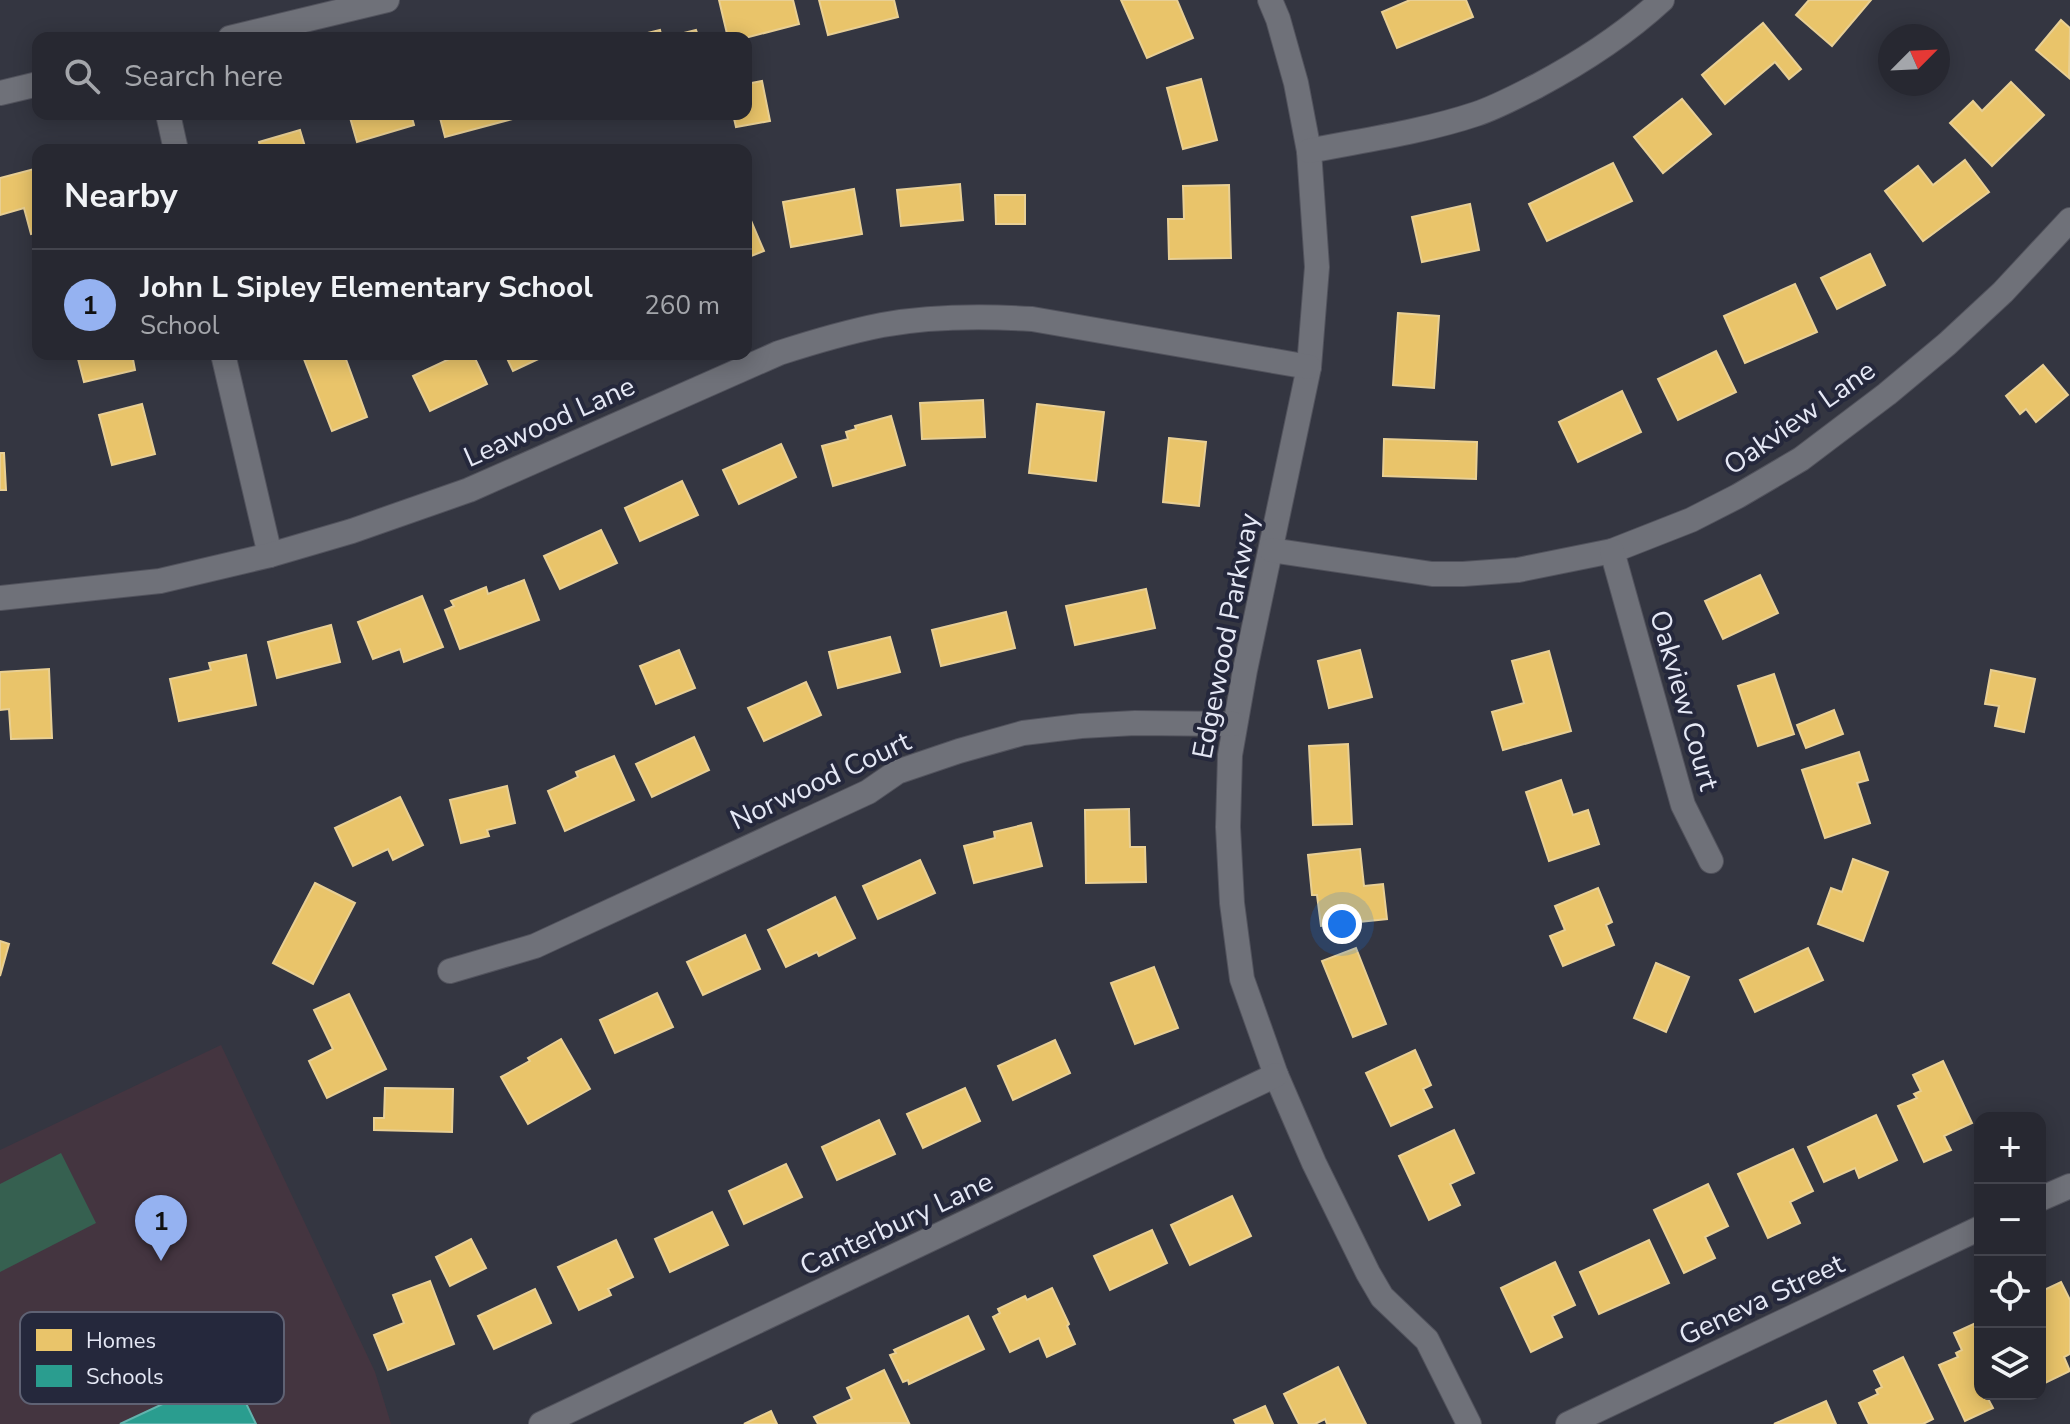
<!DOCTYPE html>
<html lang="en">
<head>
<meta charset="utf-8">
<style>
	:root { --surface:#272831; --page:#2f3039; --text:#f1f3f6; --muted:#a4a6ab; --line:#43444d; --accent:#95b2f1 }
	body { margin:0; font-family:"Nunito Sans",sans-serif; background:var(--page); color:var(--text) }
	.controls { position:absolute; right:24px; bottom:24px; display:grid; overflow:hidden; border-radius:16px; box-shadow:0 4px 20px #0003 }
	.controls button { width:72px; height:72px; display:grid; place-items:center; padding:0; border:0; border-bottom:2px solid var(--line); background:var(--surface); color:var(--text); font:40px sans-serif }
	.compass { position:absolute; left:1878px; top:24px; width:72px; height:72px; border-radius:50%; background:var(--surface); box-shadow:0 4px 20px #0003; rotate:66deg }
	.you { position:absolute; left:1342px; top:924px; width:28px; height:28px; margin:-20px; border:6px solid #fff; border-radius:50%; background:#1a73e8; box-shadow:0 0 0 12px #1a73e833 }
	.badge { display:grid; place-items:center; width:52px; height:52px; border-radius:50%; background:var(--accent); color:#111; font-size:26px; font-weight:700 }
	.pin { position:absolute; translate:-50% -66px; filter:drop-shadow(0 2px 4px #0008) }
	.pin::after { content:''; position:absolute; top:42px; width:28px; height:24px; background:inherit; clip-path:polygon(0 0,100% 0,50% 100%) }
	.list { margin:0; padding:0; list-style:none }
	h2 { display:flex; justify-content:space-between; align-items:center; height:104px; margin:0; padding:0 32px; font-size:34px }
	h2 small { font-size:26px; font-weight:400; color:var(--muted) }
	.list li { display:grid; grid-template-columns:52px 1fr auto; gap:24px; align-items:center; box-sizing:border-box; height:112px; padding:0 32px; border-top:2px solid var(--line) }
	.list b { display:block; font-size:30px; white-space:nowrap }
	.list p { margin:0; font-size:26px; white-space:nowrap; color:var(--muted) }
	.list em { font-size:26px; font-style:normal; color:var(--muted) }
	.icon { flex:none; width:44px; height:44px; fill:none; stroke:currentColor; stroke-width:2; stroke-linecap:round; stroke-linejoin:round }
	.map { position:relative; flex:none; width:2070px; height:1424px; overflow:hidden }
	.search { position:absolute; background:var(--surface); box-shadow:0 4px 20px #0003; left:32px; top:32px; width:720px; height:88px; display:flex; align-items:center; gap:20px; box-sizing:border-box; padding:0 28px; border-radius:16px; color:var(--muted); font-size:30px }
	.panel { position:absolute; background:var(--surface); box-shadow:0 4px 20px #0003; left:32px; top:144px; width:720px; height:216px; border-radius:16px }
	.map>svg:first-child { display:block }
	.education { fill:#443540 }
	.green { fill:#366050 }
	.homes { fill:#e9c46a; stroke:#e8cf94; stroke-width:2 }
	.schools { fill:#2a9d8f; stroke:#62b4ae; stroke-width:2 }
	.lines { fill:none; stroke-linecap:round; stroke-linejoin:round }
	.minor-casing { stroke:#52535d; stroke-width:26 }
	.minor { stroke:#6f7179; stroke-width:24 }
	.labels { text-anchor:middle; stroke-width:8; stroke-linejoin:round; paint-order:stroke }
	.street-label { font-size:28px; fill:#e5e8f5; stroke:#25283c }
	.key { fill:#25283c; stroke:#5f6274; stroke-width:2 }
	.key-label { font-size:22px; fill:#e5e8f5 }
</style>
</head>
<body>
<div class="map">
<svg width="2070" height="1424" viewBox="0 0 2070 1424">
	<rect width="100%" height="100%" fill="#343641"/>
	<!-- education -->
	<polygon class="education" points="221,1045 375,1372 391,1424 0,1424 0,1150"/>
	<!-- green -->
	<polygon class="green" points="61,1153 96,1223 0,1272 0,1184"/>
	<!-- homes -->
	<g class="homes">
		<polygon points="719,0 793,0 799,24 745,38 728,38"/>
		<polygon points="819,0 894,0 898,17 828,35"/>
		<polygon points="1121,0 1177,0 1193,38 1147,58"/>
		<polygon points="1410,0 1466,0 1473,17 1397,48 1382,12"/>
		<polygon points="1809,0 1871,0 1832,46 1796,15"/>
		<polygon points="2061,20 2070,28 2069,78 2036,50"/>
		<polygon points="1763,23 1801,69 1789,79 1775,62 1725,104 1702,75"/>
		<polygon points="660,30 662,38 627,38"/>
		<polygon points="696,30 699,38 664,38"/>
		<polygon points="1201,79 1217,140 1183,149 1167,88"/>
		<polygon points="762,81 770,121 736,127 733,114 746,114 746,84"/>
		<polygon points="2011,82 2044,115 1992,166 1950,123 1973,101 1982,111"/>
		<polygon points="1682,99 1711,134 1663,173 1634,137"/>
		<polygon points="349,114 411,114 414,125 357,142"/>
		<polygon points="439,114 514,114 516,118 445,137"/>
		<polygon points="300,130 306,150 261,150 259,142"/>
		<polygon points="1965,160 1989,192 1923,241 1885,191 1918,166 1933,185"/>
		<polygon points="1613,163 1632,201 1547,241 1529,204"/>
		<polygon points="38,168 38,232 31,234 24,208 0,215 0,178"/>
		<polygon points="960,184 963,220 901,226 897,190"/>
		<polygon points="1229,185 1231,258 1169,259 1168,219 1184,219 1183,186"/>
		<polygon points="854,189 862,234 791,247 783,202"/>
		<polygon points="995,195 1025,195 1025,224 996,224"/>
		<polygon points="1470,204 1479,250 1422,262 1412,217"/>
		<polygon points="746,209 764,251 746,258"/>
		<polygon points="1870,254 1885,285 1837,309 1821,278"/>
		<polygon points="1795,284 1817,332 1745,363 1724,316"/>
		<polygon points="1398,313 1439,316 1434,388 1393,385"/>
		<polygon points="1716,351 1736,392 1678,420 1658,379"/>
		<polygon points="94,354 132,354 135,370 84,382 78,359"/>
		<polygon points="302,354 344,354 367,417 332,431"/>
		<polygon points="460,354 473,354 487,384 430,411 413,376"/>
		<polygon points="505,354 549,354 513,371"/>
		<polygon points="2043,365 2068,395 2036,422 2026,409 2020,414 2006,396"/>
		<polygon points="1622,391 1641,432 1578,462 1559,422"/>
		<polygon points="983,400 985,437 922,439 920,403"/>
		<polygon points="142,404 155,454 112,465 99,415"/>
		<polygon points="1037,404 1104,412 1096,481 1029,473"/>
		<polygon points="891,416 905,465 833,486 822,446 848,439 846,432 856,429 855,426"/>
		<polygon points="1169,438 1206,442 1199,506 1163,502"/>
		<polygon points="1384,439 1477,442 1476,479 1383,476"/>
		<polygon points="781,444 796,477 739,504 723,470"/>
		<polygon points="0,453 4,453 6,490 0,490"/>
		<polygon points="682,481 698,515 640,541 625,508"/>
		<polygon points="601,530 617,563 560,589 544,556"/>
		<polygon points="1760,575 1778,613 1723,639 1705,601"/>
		<polygon points="524,580 539,620 460,649 445,610 454,606 451,601 486,587 488,594"/>
		<polygon points="1146,589 1155,628 1075,645 1066,606"/>
		<polygon points="422,596 443,647 404,662 400,649 373,659 358,622"/>
		<polygon points="1006,612 1015,648 941,666 932,630"/>
		<polygon points="331,625 340,662 277,678 268,642"/>
		<polygon points="890,637 900,672 838,688 829,652"/>
		<polygon points="679,650 695,688 656,704 640,666"/>
		<polygon points="1360,650 1372,697 1329,708 1318,661"/>
		<polygon points="1549,651 1571,731 1503,750 1492,712 1524,703 1512,661"/>
		<polygon points="246,655 256,705 179,721 170,679 211,670 209,663"/>
		<polygon points="49,669 52,738 11,739 9,709 0,710 0,672"/>
		<polygon points="1991,670 2035,679 2024,732 1995,726 1999,706 1985,704"/>
		<polygon points="1774,674 1794,734 1758,746 1738,686"/>
		<polygon points="806,682 821,715 764,741 748,708"/>
		<polygon points="1834,710 1843,734 1806,748 1797,725"/>
		<polygon points="694,737 709,770 652,797 636,764"/>
		<polygon points="1348,744 1352,824 1313,825 1309,746"/>
		<polygon points="1859,752 1868,780 1857,783 1870,823 1825,838 1802,770"/>
		<polygon points="614,756 634,800 565,831 548,791 578,777 576,772"/>
		<polygon points="1561,780 1573,815 1588,810 1599,844 1549,861 1526,792"/>
		<polygon points="507,786 515,823 487,830 489,836 461,843 450,800"/>
		<polygon points="400,797 423,845 393,860 388,849 353,866 335,828"/>
		<polygon points="1129,809 1130,847 1145,847 1146,882 1086,883 1085,810"/>
		<polygon points="1031,823 1042,866 974,883 964,846 995,838 994,832"/>
		<polygon points="1360,849 1364,886 1383,884 1387,919 1321,926 1317,895 1312,895 1308,855"/>
		<polygon points="1853,859 1888,872 1863,941 1818,924 1831,888 1842,892"/>
		<polygon points="920,860 935,893 878,919 863,886"/>
		<polygon points="315,883 355,903 313,984 273,963"/>
		<polygon points="1598,888 1612,922 1606,925 1614,945 1563,966 1550,936 1565,930 1555,906"/>
		<polygon points="835,897 855,938 819,956 817,952 786,967 768,930"/>
		<polygon points="745,935 760,969 703,995 687,962"/>
		<polygon points="0,941 9,944 0,976"/>
		<polygon points="1356,948 1386,1024 1353,1037 1322,961"/>
		<polygon points="1808,948 1823,980 1755,1012 1740,980"/>
		<polygon points="1656,963 1689,977 1666,1032 1634,1018"/>
		<polygon points="1154,967 1178,1028 1135,1044 1111,983"/>
		<polygon points="657,993 673,1027 615,1053 600,1020"/>
		<polygon points="349,994 386,1069 327,1098 309,1061 333,1049 314,1010"/>
		<polygon points="561,1039 590,1089 528,1124 501,1077 530,1061 528,1058"/>
		<polygon points="1055,1040 1070,1073 1013,1100 998,1066"/>
		<polygon points="1415,1050 1431,1085 1423,1089 1432,1107 1391,1126 1366,1073"/>
		<polygon points="1943,1061 1972,1123 1944,1136 1951,1150 1924,1162 1898,1106 1917,1098 1914,1094 1921,1091 1913,1075"/>
		<polygon points="385,1088 453,1089 452,1132 374,1130 374,1118 384,1118"/>
		<polygon points="965,1088 980,1121 923,1148 907,1114"/>
		<polygon points="1876,1115 1897,1160 1859,1178 1855,1168 1824,1182 1808,1147"/>
		<polygon points="879,1120 895,1154 837,1180 822,1147"/>
		<polygon points="1454,1130 1474,1173 1450,1184 1460,1205 1429,1220 1399,1156"/>
		<polygon points="1793,1149 1813,1191 1790,1202 1800,1223 1768,1238 1738,1174"/>
		<polygon points="786,1164 802,1197 744,1224 729,1191"/>
		<polygon points="1708,1184 1728,1226 1705,1237 1715,1258 1684,1273 1654,1210"/>
		<polygon points="1232,1196 1251,1236 1190,1265 1171,1225"/>
		<polygon points="712,1212 728,1245 670,1272 655,1239"/>
		<polygon points="1152,1230 1167,1263 1110,1290 1094,1256"/>
		<polygon points="471,1239 486,1268 450,1286 436,1257"/>
		<polygon points="616,1240 633,1277 608,1289 611,1295 579,1310 558,1267"/>
		<polygon points="1649,1240 1669,1283 1599,1314 1580,1272"/>
		<polygon points="1555,1262 1575,1305 1552,1316 1562,1337 1531,1352 1501,1288"/>
		<polygon points="430,1281 454,1344 388,1370 374,1335 404,1323 393,1295"/>
		<polygon points="2061,1282 2070,1300 2070,1354 2064,1357 2070,1371 2043,1384 2040,1378 2040,1292"/>
		<polygon points="1052,1288 1069,1324 1067,1326 1075,1344 1047,1357 1039,1338 1010,1352 993,1317 1000,1313 998,1309 1025,1296 1027,1300"/>
		<polygon points="535,1289 551,1323 494,1349 478,1316"/>
		<polygon points="968,1316 984,1349 909,1384 908,1380 903,1382 890,1355 896,1353 894,1350"/>
		<polygon points="1980,1321 1980,1394 1987,1394 1986,1395 1993,1408 1965,1421 1939,1365 1958,1357 1956,1353 1962,1350 1954,1333"/>
		<polygon points="1903,1357 1933,1419 1923,1424 1869,1424 1859,1403 1878,1394 1876,1390 1882,1387 1874,1371"/>
		<polygon points="1338,1367 1366,1424 1327,1424 1325,1419 1315,1424 1299,1424 1284,1394"/>
		<polygon points="884,1370 909,1423 818,1424 814,1417 852,1399 847,1388"/>
		<polygon points="1826,1401 1836,1424 1774,1424"/>
		<polygon points="1265,1406 1273,1424 1236,1424 1234,1420"/>
		<polygon points="771,1411 777,1424 744,1424"/>
	</g>
	<!-- schools -->
	<polygon class="schools" points="231,1372 256,1424 120,1424"/>
	<g class="lines">
		<defs>
			<g id="minor">
				<polyline points="1270,0 1278,19 1296,83 1309,151 1317,267 1309,367 1245,670 1230,755 1228,827 1232,903 1242,979 1276,1075 1314,1163 1368,1273 1382,1297 1427,1340 1469,1424"/>
				<polyline points="230,38 387,0"/>
				<polyline points="0,93 38,84"/>
				<polyline points="168,114 176,150"/>
				<path d="M 1309,151 C 1364,140 1422,132 1476,114 C 1497,107 1517,96 1537,86 C 1582,62 1624,35 1662,0"/>
				<polyline points="223,354 270,555"/>
				<polyline points="1271,550 1432,574 1463,574 1518,570 1612,551 1691,520 1738,496 1801,459 1887,394 1947,344 2003,292 2070,220"/>
				<polyline points="1612,551 1683,805 1711,861"/>
				<path d="M 0,598 L 160,581 L 270,555 L 352,531 L 469,490 L 779,353 C 813,342 847,332 882,325 C 932,316 982,316 1032,319 L 1309,367"/>
				<polyline points="450,971 535,946 868,792 897,772 959,751 1023,733 1081,726 1135,723 1234,724"/>
				<polyline points="2040,1199 2070,1186"/>
				<polyline points="541,1424 1276,1075"/>
				<polyline points="1568,1424 1980,1228"/>
			</g>
		</defs>
		<!-- minor casing -->
		<use href="#minor" class="minor-casing"/>
		<!-- minor -->
		<use href="#minor" class="minor"/>
	</g>
	<g class="labels">
		<!-- street labels -->
		<g class="street-label">
			<text transform="translate(1799 417) rotate(-35)" y="10">Oakview Lane</text>
			<text transform="translate(549 421) rotate(-24)" y="10">Leawood Lane</text>
			<text transform="translate(1225 636) rotate(-79)" y="10">Edgewood Parkway</text>
			<text transform="translate(1685 700) rotate(74)" y="10">Oakview Court</text>
			<text transform="translate(820 780) rotate(-25)" y="10">Norwood Court</text>
			<text transform="translate(896 1223) rotate(-25)" y="10">Canterbury Lane</text>
			<text transform="translate(1761 1299) rotate(-25)" y="10">Geneva Street</text>
		</g>
	</g>
	<!-- legend -->
	<rect x="20" y="1312" width="264" height="92" rx="12" class="key"/>
	<rect x="36" y="1329" width="36" height="22" fill="#e9c46a"/>
	<rect x="36" y="1365" width="36" height="22" fill="#2a9d8f"/>
	<g class="key-label">
		<text x="86" y="1348">Homes</text>
		<text x="86" y="1384">Schools</text>
	</g>
</svg>
<div class="controls">
<button>+</button>
<button>−</button>
<button><svg class="icon" aria-label="locate" viewBox="0 0 24 24"><circle cx="12" cy="12" r="6"/><path d="M12 2v4M12 18v4M2 12h4M18 12h4"/></svg></button>
<button><svg class="icon" aria-label="layers" viewBox="0 0 24 24"><path d="M12 4l9 5-9 5-9-5zM3 14l9 5 9-5"/></svg></button>
</div>
<svg class="compass" viewBox="-18 -18 36 36"><path d="M0-13l5 13h-10z" fill="#e53935"/><path d="M0 13l5-13h-10z" fill="#a4a6ab"/></svg>
<div class="you"></div>
<div class="pin badge" style="left:161px;top:1261px">1</div>
<div class="search"><svg class="icon" aria-label="search" viewBox="0 0 24 24"><circle cx="10" cy="10" r="6"/><path d="M15 15l6 6"/></svg>Search here</div>
<section class="panel">
<h2>Nearby<small></small></h2>
<ul class="list">
<li><span class="badge">1</span><div><b>John L Sipley Elementary School</b><p>School</p></div><em>260 m</em></li>
</ul>
</section>
</div>
</body>
</html>
